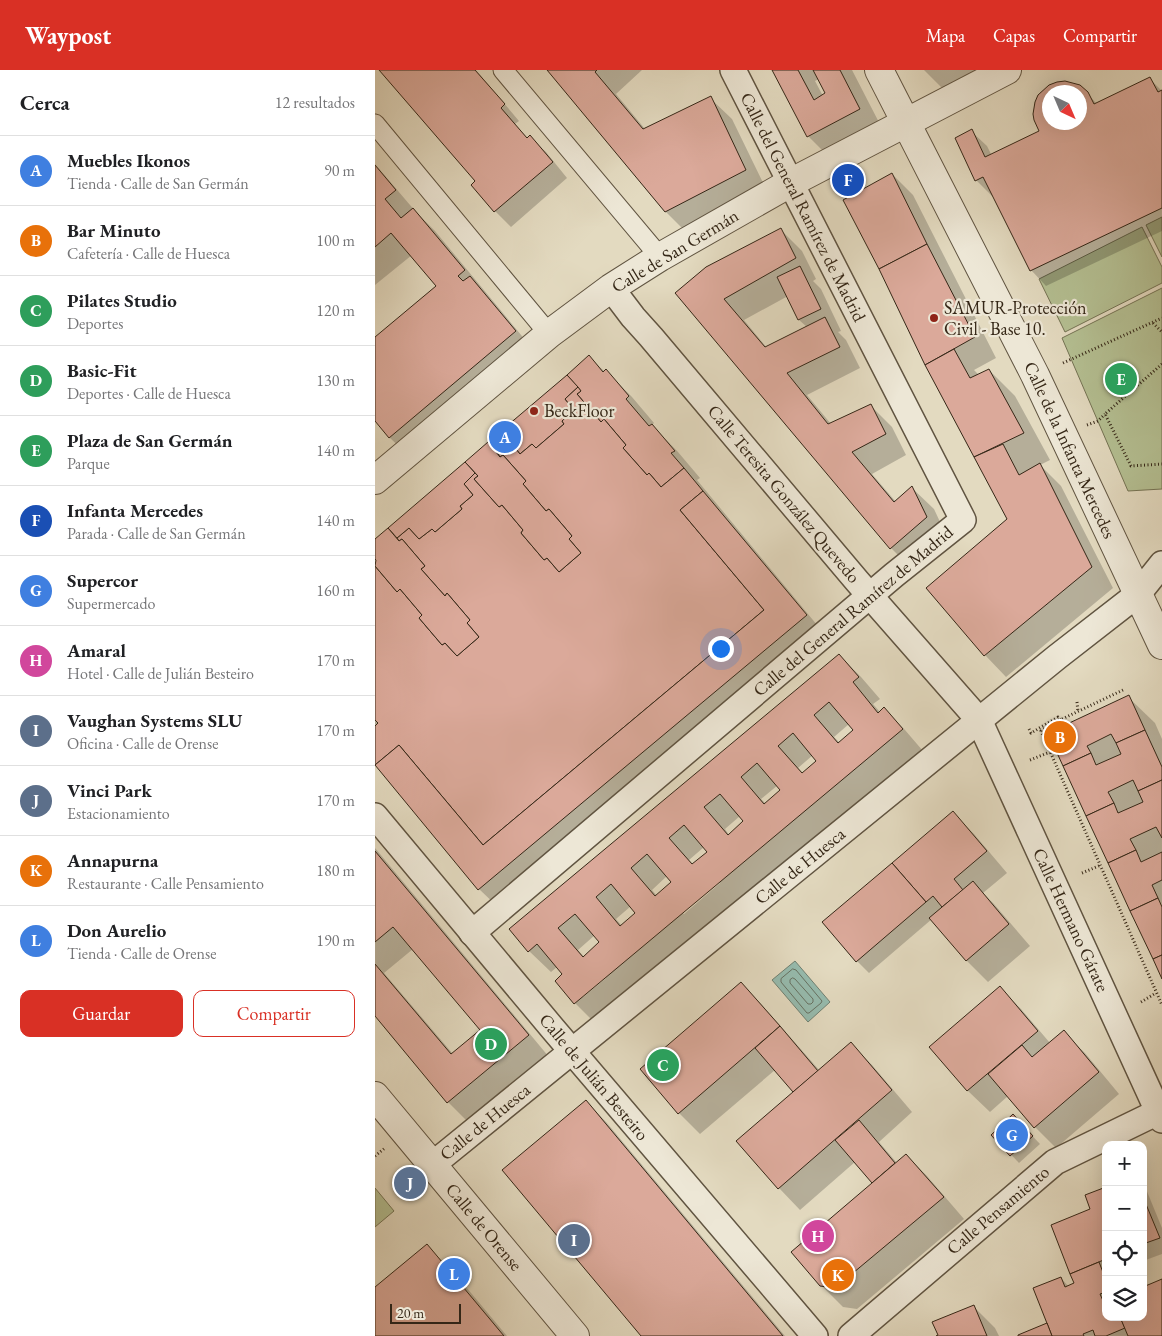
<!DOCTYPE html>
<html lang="es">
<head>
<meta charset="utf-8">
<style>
	:root { --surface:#fff; --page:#f6f6f6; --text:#202124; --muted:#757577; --line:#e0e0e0; --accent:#d93025 }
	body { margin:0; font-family:"EB Garamond",serif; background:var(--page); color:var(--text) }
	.controls { position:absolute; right:15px; bottom:15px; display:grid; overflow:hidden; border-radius:10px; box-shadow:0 5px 20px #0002 }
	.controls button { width:45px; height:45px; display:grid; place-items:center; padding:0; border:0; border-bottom:1px solid var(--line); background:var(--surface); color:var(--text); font:25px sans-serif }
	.compass { position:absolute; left:667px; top:15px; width:45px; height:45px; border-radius:50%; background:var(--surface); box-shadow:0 5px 20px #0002; rotate:136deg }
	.scale { position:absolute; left:15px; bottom:12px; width:71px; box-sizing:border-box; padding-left:5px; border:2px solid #352717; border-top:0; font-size:14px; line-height:18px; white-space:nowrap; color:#352717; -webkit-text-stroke:4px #ede7d6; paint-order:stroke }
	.you { position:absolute; left:345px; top:578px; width:18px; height:18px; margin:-12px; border:4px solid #fff; border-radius:50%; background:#1a73e8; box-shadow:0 0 0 8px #1a73e833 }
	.badge { display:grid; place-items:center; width:32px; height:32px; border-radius:50%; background:var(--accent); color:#fff; font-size:16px; font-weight:700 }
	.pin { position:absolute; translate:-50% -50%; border:2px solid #fff; box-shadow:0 1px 5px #0006 }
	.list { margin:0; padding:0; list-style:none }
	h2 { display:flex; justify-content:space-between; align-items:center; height:65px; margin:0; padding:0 20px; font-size:21px }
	h2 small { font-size:16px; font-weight:400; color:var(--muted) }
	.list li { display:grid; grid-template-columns:32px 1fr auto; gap:15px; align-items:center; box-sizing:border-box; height:70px; padding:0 20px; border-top:1px solid var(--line) }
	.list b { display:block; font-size:19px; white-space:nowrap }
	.list p { margin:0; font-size:16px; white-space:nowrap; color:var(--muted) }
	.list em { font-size:16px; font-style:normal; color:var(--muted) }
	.actions { display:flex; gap:10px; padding:15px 20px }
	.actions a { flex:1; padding:11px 0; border:1px solid var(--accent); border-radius:10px; text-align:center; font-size:18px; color:var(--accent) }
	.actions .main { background:var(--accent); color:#fff }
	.icon { flex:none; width:28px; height:28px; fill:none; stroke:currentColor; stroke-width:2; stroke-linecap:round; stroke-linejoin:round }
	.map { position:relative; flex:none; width:787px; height:1266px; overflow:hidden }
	header { display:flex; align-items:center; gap:30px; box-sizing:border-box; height:70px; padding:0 25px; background:var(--accent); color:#fff }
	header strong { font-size:24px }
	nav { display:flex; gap:28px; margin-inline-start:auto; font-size:18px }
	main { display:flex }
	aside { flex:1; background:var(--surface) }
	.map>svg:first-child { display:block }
	.green { fill:#b4bf92; stroke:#747354 }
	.water { fill:#96bbae; stroke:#6f8072 }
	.shadow { fill:#0003; fill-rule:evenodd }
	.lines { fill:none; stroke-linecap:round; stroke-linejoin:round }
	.shore { stroke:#667162; stroke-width:1 }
	.building { fill:#dba99a; stroke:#352717; fill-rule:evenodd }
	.pedestrian-casing { stroke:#605441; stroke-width:21 }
	.minor-casing { stroke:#605441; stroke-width:28 }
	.tertiary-casing { stroke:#605441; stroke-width:30 }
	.path { stroke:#352717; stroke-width:3; stroke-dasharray:1 2.5; stroke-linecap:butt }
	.pedestrian { stroke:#ede7d6; stroke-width:19 }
	.minor { stroke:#ede7d6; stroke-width:25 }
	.tertiary { stroke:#ede7d6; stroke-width:28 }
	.poi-dot { fill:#8f2418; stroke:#ede7d6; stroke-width:2 }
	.labels { text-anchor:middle; stroke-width:4.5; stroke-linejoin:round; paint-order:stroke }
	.street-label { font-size:18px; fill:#352717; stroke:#ede7d6 }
	.poi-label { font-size:18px; fill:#352717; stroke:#ede7d6; text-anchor:start }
</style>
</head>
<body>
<header>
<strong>Waypost</strong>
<nav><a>Mapa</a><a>Capas</a><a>Compartir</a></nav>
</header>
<main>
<aside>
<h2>Cerca<small>12 resultados</small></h2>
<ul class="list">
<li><span class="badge" style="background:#3f7fe0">A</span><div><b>Muebles Ikonos</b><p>Tienda · Calle de San Germán</p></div><em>90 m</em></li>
<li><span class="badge" style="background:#e8710a">B</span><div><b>Bar Minuto</b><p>Cafetería · Calle de Huesca</p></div><em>100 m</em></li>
<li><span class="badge" style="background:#2e9e5b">C</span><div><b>Pilates Studio</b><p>Deportes</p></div><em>120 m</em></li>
<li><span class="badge" style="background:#2e9e5b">D</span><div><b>Basic-Fit</b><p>Deportes · Calle de Huesca</p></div><em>130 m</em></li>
<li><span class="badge" style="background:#2e9e5b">E</span><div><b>Plaza de San Germán</b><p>Parque</p></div><em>140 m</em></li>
<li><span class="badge" style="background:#1a4fb4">F</span><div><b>Infanta Mercedes</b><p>Parada · Calle de San Germán</p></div><em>140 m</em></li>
<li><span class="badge" style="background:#3f7fe0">G</span><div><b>Supercor</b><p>Supermercado</p></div><em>160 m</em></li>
<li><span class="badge" style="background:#d1479c">H</span><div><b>Amaral</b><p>Hotel · Calle de Julián Besteiro</p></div><em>170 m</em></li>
<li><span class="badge" style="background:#5c6f8a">I</span><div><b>Vaughan Systems SLU</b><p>Oficina · Calle de Orense</p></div><em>170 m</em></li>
<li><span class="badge" style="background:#5c6f8a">J</span><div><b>Vinci Park</b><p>Estacionamiento</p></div><em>170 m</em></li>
<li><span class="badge" style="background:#e8710a">K</span><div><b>Annapurna</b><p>Restaurante · Calle Pensamiento</p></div><em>180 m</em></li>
<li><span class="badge" style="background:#3f7fe0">L</span><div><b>Don Aurelio</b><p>Tienda · Calle de Orense</p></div><em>190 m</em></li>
</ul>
<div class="actions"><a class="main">Guardar</a><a>Compartir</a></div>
</aside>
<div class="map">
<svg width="787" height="1266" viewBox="0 0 787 1266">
	<rect width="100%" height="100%" fill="#e3dac0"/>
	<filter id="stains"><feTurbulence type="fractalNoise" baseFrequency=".004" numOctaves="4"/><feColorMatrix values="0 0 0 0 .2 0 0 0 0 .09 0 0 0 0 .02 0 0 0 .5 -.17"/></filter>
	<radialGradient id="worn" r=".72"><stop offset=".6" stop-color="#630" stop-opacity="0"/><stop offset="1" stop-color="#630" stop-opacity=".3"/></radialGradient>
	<!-- green -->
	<g class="green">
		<polygon points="787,147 787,187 771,155"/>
		<polygon points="767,157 787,197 787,213 690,262 664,209"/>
		<polygon points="787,218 787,419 753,421 687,268"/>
		<polygon points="0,1118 19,1141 0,1157"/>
	</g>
	<!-- water -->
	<polygon class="water" points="420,891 455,932 433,952 397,910"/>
	<!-- shadow -->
	<g class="shadow">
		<polygon points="6,0 101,0 144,51 140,54 153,69 155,67 171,82 192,108 136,157 120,141 98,115 102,111"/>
		<polygon points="173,0 267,0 241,24 270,59 335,28 357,49 392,121 312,163 290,141"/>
		<path d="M 399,0 L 477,0 L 511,66 L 460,93 L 433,66 ZM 444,9 L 452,24 L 448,26 L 440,11 Z"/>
		<polygon points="549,0 617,0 577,21 566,17"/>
		<path d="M 774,8 L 787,21 L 787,161 L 671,216 L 656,200 L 619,125 L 617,126 L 601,110 L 596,61 L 612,76 L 617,86 L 666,61 L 674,16 L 705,16 L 722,34 ZM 674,22 L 704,22 L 704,52 L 674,52 Z"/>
		<polygon points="0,94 41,142 60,161 161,283 36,388 14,367 0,350 0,269 63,216 37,185 0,215"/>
		<polygon points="517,104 538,125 621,288 599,300 604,305 614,300 640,326 675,390 665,395 686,416 738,518 631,607 610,585 633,450 552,294"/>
		<path d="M 406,160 L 427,181 L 441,209 L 438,211 L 446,219 L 466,261 L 463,262 L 471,270 L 485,298 L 432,325 L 456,354 L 495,335 L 517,357 L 531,385 L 497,404 L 521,432 L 537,418 L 559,439 L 573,469 L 537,499 L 516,478 L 302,223 ZM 413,226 L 424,250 L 432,257 L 392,278 L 369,250 Z"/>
		<polygon points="214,287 230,302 231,301 257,327 279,353 277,355 303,382 325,408 322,410 452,567 126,840 104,819 0,694 0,471"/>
		<path d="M 464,585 L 486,607 L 505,629 L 498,634 L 505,642 L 509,639 L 530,660 L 548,681 L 221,954 L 200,933 L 189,905 L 182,897 L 176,902 L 154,881 L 136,859 ZM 474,654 L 479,661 L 465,673 L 459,667 ZM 438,685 L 443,691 L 428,703 L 423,698 ZM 403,715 L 407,720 L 391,734 L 386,729 ZM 365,746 L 370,751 L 354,765 L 350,759 ZM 329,777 L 334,782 L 319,795 L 314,790 ZM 292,806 L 298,812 L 282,826 L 277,820 ZM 343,811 L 345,813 L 309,844 L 307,842 ZM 256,836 L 262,843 L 247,856 L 241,849 ZM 220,865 L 226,872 L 209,887 L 203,880 ZM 229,907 L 231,908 L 208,927 L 207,925 Z"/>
		<polygon points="753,627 780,653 787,669 787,907 674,663"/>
		<polygon points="578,743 599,764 632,803 608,823 619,834 655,876 613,912 592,891 557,849 494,903 482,891"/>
		<path d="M 0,778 L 174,987 L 94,1053 L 73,1032 L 0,945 ZM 38,879 L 107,960 L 78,984 L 9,903 Z"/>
		<polygon points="366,913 387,935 445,1001 476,974 497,995 537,1042 504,1072 522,1093 531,1085 552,1106 589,1149 482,1239 468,1237 446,1215 499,1113 480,1092 425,1140 404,1118 363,1071 420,1022 400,1000 325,1064 304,1043"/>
		<polygon points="625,918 646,939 675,973 688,962 710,983 744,1024 681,1078 660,1057 633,1026 615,1042 593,1021 556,977"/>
		<polygon points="211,1031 232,1053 410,1266 268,1266"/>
		<polygon points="646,1054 665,1074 644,1093 618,1065"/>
		<polygon points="768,1116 771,1119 787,1158 787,1184 768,1191"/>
		<polygon points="731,1119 731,1247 768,1247 787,1211 787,1266 645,1266 674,1253 686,1208 694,1217 700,1214 677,1155 717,1139"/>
		<polygon points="52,1176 81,1205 132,1266 0,1266 0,1219"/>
		<polygon points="599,1237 620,1258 624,1266 564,1266"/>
	</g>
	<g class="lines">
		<!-- shore -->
		<g class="shore">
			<polygon points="418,899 421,900 447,931 446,933 434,943 432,943 406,912 406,909"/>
			<polygon points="418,908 420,909 438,929 438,932 436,934 433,934 415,913 415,910"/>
		</g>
	</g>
	<!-- building -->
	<g class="building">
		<polygon points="4,0 100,0 130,34 126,38 152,68 155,65 178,92 119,142 96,115 100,111"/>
		<polygon points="172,0 222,0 220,2 268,59 336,26 371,100 290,142"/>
		<polygon points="397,0 423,0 439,30 450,23 438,0 465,0 485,39 432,67"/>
		<path d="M 775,7 L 783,22 L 787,20 L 787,138 L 655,201 L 608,107 L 600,111 L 580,68 L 597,59 L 610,87 L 664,61 L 659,50 L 658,44 L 660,32 L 663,25 L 674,15 L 682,12 L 690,11 L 705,15 L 713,22 L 719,34 ZM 674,22 L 704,22 L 704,52 L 674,52 Z"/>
		<polygon points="0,95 21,120 10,129 26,148 38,138 90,200 83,206 88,211 95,206 141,261 14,368 0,351 0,267 61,216 16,163 0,177"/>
		<polygon points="517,103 552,174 504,199 468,130"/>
		<polygon points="406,158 421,188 349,229 390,277 450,247 465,277 412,303 453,354 496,334 511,364 477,382 519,432 537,416 552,447 515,479 300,223 331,197"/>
		<polygon points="552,174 600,267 550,295 504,199"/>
		<polygon points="425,196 446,239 423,250 402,207"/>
		<polygon points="579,279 595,308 614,299 649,363 599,387 550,295"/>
		<polygon points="214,285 228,302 231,299 254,326 251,329 274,356 277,354 300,381 296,383 309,398 286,417 274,403 272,405 248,378 251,375 229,349 226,352 202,324 206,321 192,305"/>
		<polygon points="192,305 203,317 190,329 199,340 187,351 189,354 161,378 157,374 145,384 136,373 123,384 113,372"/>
		<polygon points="203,317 206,321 202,324 226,352 229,349 251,375 248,378 272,405 274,403 286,417 309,398 328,421 305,440 389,540 108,775 24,675 0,695 0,656 3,653 0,650 0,496 22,522 25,519 47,545 44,548 67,575 70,573 82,586 104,567 92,553 95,550 72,523 70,526 46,499 50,496 27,469 24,471 22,468 34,458 44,469 57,459 60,462 87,439 85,436 98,425 89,414 100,403 103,406 99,409 124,437 127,435 148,460 146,463 169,490 172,488 184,502 206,483 194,469 197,466 174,439 171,441 148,414 151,411 128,385 125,387 123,384 136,373 145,384 157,374 161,378 189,354 187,351 199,340 190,329"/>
		<polygon points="113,372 125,387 128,385 151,411 148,414 171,441 174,439 197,466 194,469 206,483 184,502 172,488 169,490 146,463 148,460 127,435 124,437 99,409 103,406 90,392"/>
		<polygon points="628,374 644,405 665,393 717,497 609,586 551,518 632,449 599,387"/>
		<polygon points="90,392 100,403 89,414 98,425 85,436 87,439 60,462 57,459 44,469 34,458 22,468 13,458"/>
		<polygon points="328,421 432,545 103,820 0,695 24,675 108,775 389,540 305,440"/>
		<polygon points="13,458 24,471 27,469 50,496 46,499 70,526 72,523 95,550 92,553 104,567 82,586 70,573 67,575 44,548 47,545 25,519 22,522 0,496 1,490 0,489 0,469"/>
		<path d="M 464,584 L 484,607 L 478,612 L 503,643 L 509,637 L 528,659 L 199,934 L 180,911 L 187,904 L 162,874 L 153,882 L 134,859 ZM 454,632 L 478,660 L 463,673 L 439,645 ZM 418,663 L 441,691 L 427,703 L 403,676 ZM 382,693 L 405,720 L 389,734 L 366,707 ZM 345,724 L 368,751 L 353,765 L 329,737 ZM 309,755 L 332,782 L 317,794 L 294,768 ZM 272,784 L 296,812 L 280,826 L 256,798 ZM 236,814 L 260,843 L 245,856 L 221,827 ZM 200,844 L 224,872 L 208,887 L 183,858 Z"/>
		<polygon points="754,625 770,660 741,673 736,664 712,676 716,683 688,696 673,663"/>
		<polygon points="770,660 787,697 787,710 763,721 758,710 733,722 739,733 711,746 688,696 716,683 721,695 746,684 741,673"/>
		<polygon points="787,710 787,768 781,757 755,769 761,780 733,793 711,746 739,733 743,743 768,732 763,721"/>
		<polygon points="578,741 612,781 579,809 588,820 567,837 558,826 551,832 517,793"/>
		<polygon points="761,780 766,792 787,782 787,810 777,815 783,828 755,841 733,793"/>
		<polygon points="0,781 154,965 72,1033 0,946 0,894 76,984 105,960 18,857 0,872"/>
		<polygon points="517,793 551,832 481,892 447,852"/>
		<polygon points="598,811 634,854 591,891 554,848"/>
		<polygon points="783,828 787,837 787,885 778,889 755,841"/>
		<polygon points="787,885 787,909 778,889"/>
		<polygon points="366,912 405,956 303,1044 265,999"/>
		<polygon points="625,916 663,961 592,1021 554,977"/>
		<polygon points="405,956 443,1001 418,1022 380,978"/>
		<polygon points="689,960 724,1002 659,1058 613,1004 647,975 657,987"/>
		<polygon points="476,972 517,1020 403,1119 361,1071"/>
		<polygon points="211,1030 408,1266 266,1266 127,1100"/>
		<polygon points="638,1044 658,1066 635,1086 616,1065"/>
		<polygon points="484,1050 520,1093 497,1113 460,1070"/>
		<polygon points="531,1084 569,1127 460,1218 445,1216 416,1182"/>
		<polygon points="731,1117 731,1189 695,1204 676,1155 715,1139 710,1125"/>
		<polygon points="768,1127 785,1168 768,1174"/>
		<polygon points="52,1174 114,1248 129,1266 0,1266 0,1217"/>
		<polygon points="724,1192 731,1210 731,1222 725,1224 729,1233 731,1232 731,1247 745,1247 750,1258 731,1266 720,1266 718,1260 708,1264 709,1266 677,1266 658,1218 686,1207 690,1217 699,1213 695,1204"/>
		<polygon points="787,1209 787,1266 753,1266 745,1247 768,1247 768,1217"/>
		<polygon points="599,1235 612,1266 561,1266 563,1265 557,1252"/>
		<polygon points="672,1253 677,1266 643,1266 643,1265"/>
	</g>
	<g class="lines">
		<defs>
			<g id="pedestrian">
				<polyline points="128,0 285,187"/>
				<polyline points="0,54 174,264"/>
			</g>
			<g id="minor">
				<polyline points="236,218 258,247 276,267 482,511 604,650 787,1050"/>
				<polyline points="0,746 178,959 440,1266"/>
				<polyline points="97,863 519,505 588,450 358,0"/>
				<polyline points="57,1095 682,587 763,524 787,494"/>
				<polyline points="476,1266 680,1092 787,1040"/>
			</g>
			<g id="tertiary">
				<polyline points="504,0 660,305 787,575"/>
				<polyline points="0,410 174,264 236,218 285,187 415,113 632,0"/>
				<polyline points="0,1026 200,1266"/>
			</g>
		</defs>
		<!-- pedestrian casing -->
		<use href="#pedestrian" class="pedestrian-casing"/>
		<!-- minor casing -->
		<use href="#minor" class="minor-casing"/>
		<!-- tertiary casing -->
		<use href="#tertiary" class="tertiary-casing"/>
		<!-- path -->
		<g class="path">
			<polyline points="778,253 787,262"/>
			<polyline points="688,293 787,248"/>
			<polyline points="787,294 730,344 756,396 787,394"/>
			<polyline points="712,355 723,351 730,344"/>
			<polyline points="748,620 685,650 666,661 787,935"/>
			<polyline points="702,632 703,642"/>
			<polyline points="654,659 656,663 683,647 685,650"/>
			<polyline points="655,690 675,682"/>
			<polyline points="707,803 726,795"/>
			<polyline points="766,932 781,923"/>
			<polyline points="0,1086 10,1078"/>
		</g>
		<!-- pedestrian -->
		<use href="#pedestrian" class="pedestrian"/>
		<!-- minor -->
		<use href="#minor" class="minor"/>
		<!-- tertiary -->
		<use href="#tertiary" class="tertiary"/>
	</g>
	<!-- markers -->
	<g class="poi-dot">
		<circle cx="559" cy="248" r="5"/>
		<circle cx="159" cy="341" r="5"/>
	</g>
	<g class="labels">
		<!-- street labels -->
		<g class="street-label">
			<text transform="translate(428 137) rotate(63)" y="6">Calle del General Ramírez de Madrid</text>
			<text transform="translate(300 181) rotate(-31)" y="6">Calle de San Germán</text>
			<text transform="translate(695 380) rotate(65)" y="6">Calle de la Infanta Mercedes</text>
			<text transform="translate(409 424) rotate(50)" y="6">Calle Teresita González Quevedo</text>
			<text transform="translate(478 541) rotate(-40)" y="6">Calle del General Ramírez de Madrid</text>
			<text transform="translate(425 796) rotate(-39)" y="6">Calle de Huesca</text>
			<text transform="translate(696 850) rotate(65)" y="6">Calle Hermano Gárate</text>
			<text transform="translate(219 1007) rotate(50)" y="6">Calle de Julián Besteiro</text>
			<text transform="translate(110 1052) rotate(-39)" y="6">Calle de Huesca</text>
			<text transform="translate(623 1140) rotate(-40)" y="6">Calle Pensamiento</text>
			<text transform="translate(109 1157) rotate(50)" y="6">Calle de Orense</text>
		</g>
		<!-- poi labels -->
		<g class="poi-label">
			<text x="569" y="244">SAMUR-Protección<tspan x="569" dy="21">Civil - Base 10.</tspan></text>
			<text x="169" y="347">BeckFloor</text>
		</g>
	</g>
	<rect width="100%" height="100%" filter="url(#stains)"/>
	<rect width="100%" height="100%" fill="url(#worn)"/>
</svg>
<div class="controls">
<button>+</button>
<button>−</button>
<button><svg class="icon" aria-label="locate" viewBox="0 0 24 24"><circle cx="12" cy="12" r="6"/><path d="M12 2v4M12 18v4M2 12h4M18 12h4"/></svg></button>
<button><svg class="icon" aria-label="layers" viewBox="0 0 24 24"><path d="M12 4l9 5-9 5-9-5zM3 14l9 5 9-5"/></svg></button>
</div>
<svg class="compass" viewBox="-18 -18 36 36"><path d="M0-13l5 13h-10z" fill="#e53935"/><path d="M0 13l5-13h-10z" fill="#757577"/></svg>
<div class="scale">20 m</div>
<div class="you"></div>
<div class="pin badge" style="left:130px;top:367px;background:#3f7fe0">A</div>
<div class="pin badge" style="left:685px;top:667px;background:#e8710a">B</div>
<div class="pin badge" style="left:288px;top:995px;background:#2e9e5b">C</div>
<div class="pin badge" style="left:116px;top:974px;background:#2e9e5b">D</div>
<div class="pin badge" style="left:746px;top:309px;background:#2e9e5b">E</div>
<div class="pin badge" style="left:473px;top:110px;background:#1a4fb4">F</div>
<div class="pin badge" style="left:637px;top:1065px;background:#3f7fe0">G</div>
<div class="pin badge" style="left:443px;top:1166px;background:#d1479c">H</div>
<div class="pin badge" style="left:199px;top:1170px;background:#5c6f8a">I</div>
<div class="pin badge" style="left:35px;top:1113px;background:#5c6f8a">J</div>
<div class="pin badge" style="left:463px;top:1205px;background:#e8710a">K</div>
<div class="pin badge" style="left:79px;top:1204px;background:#3f7fe0">L</div>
</div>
</main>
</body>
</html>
